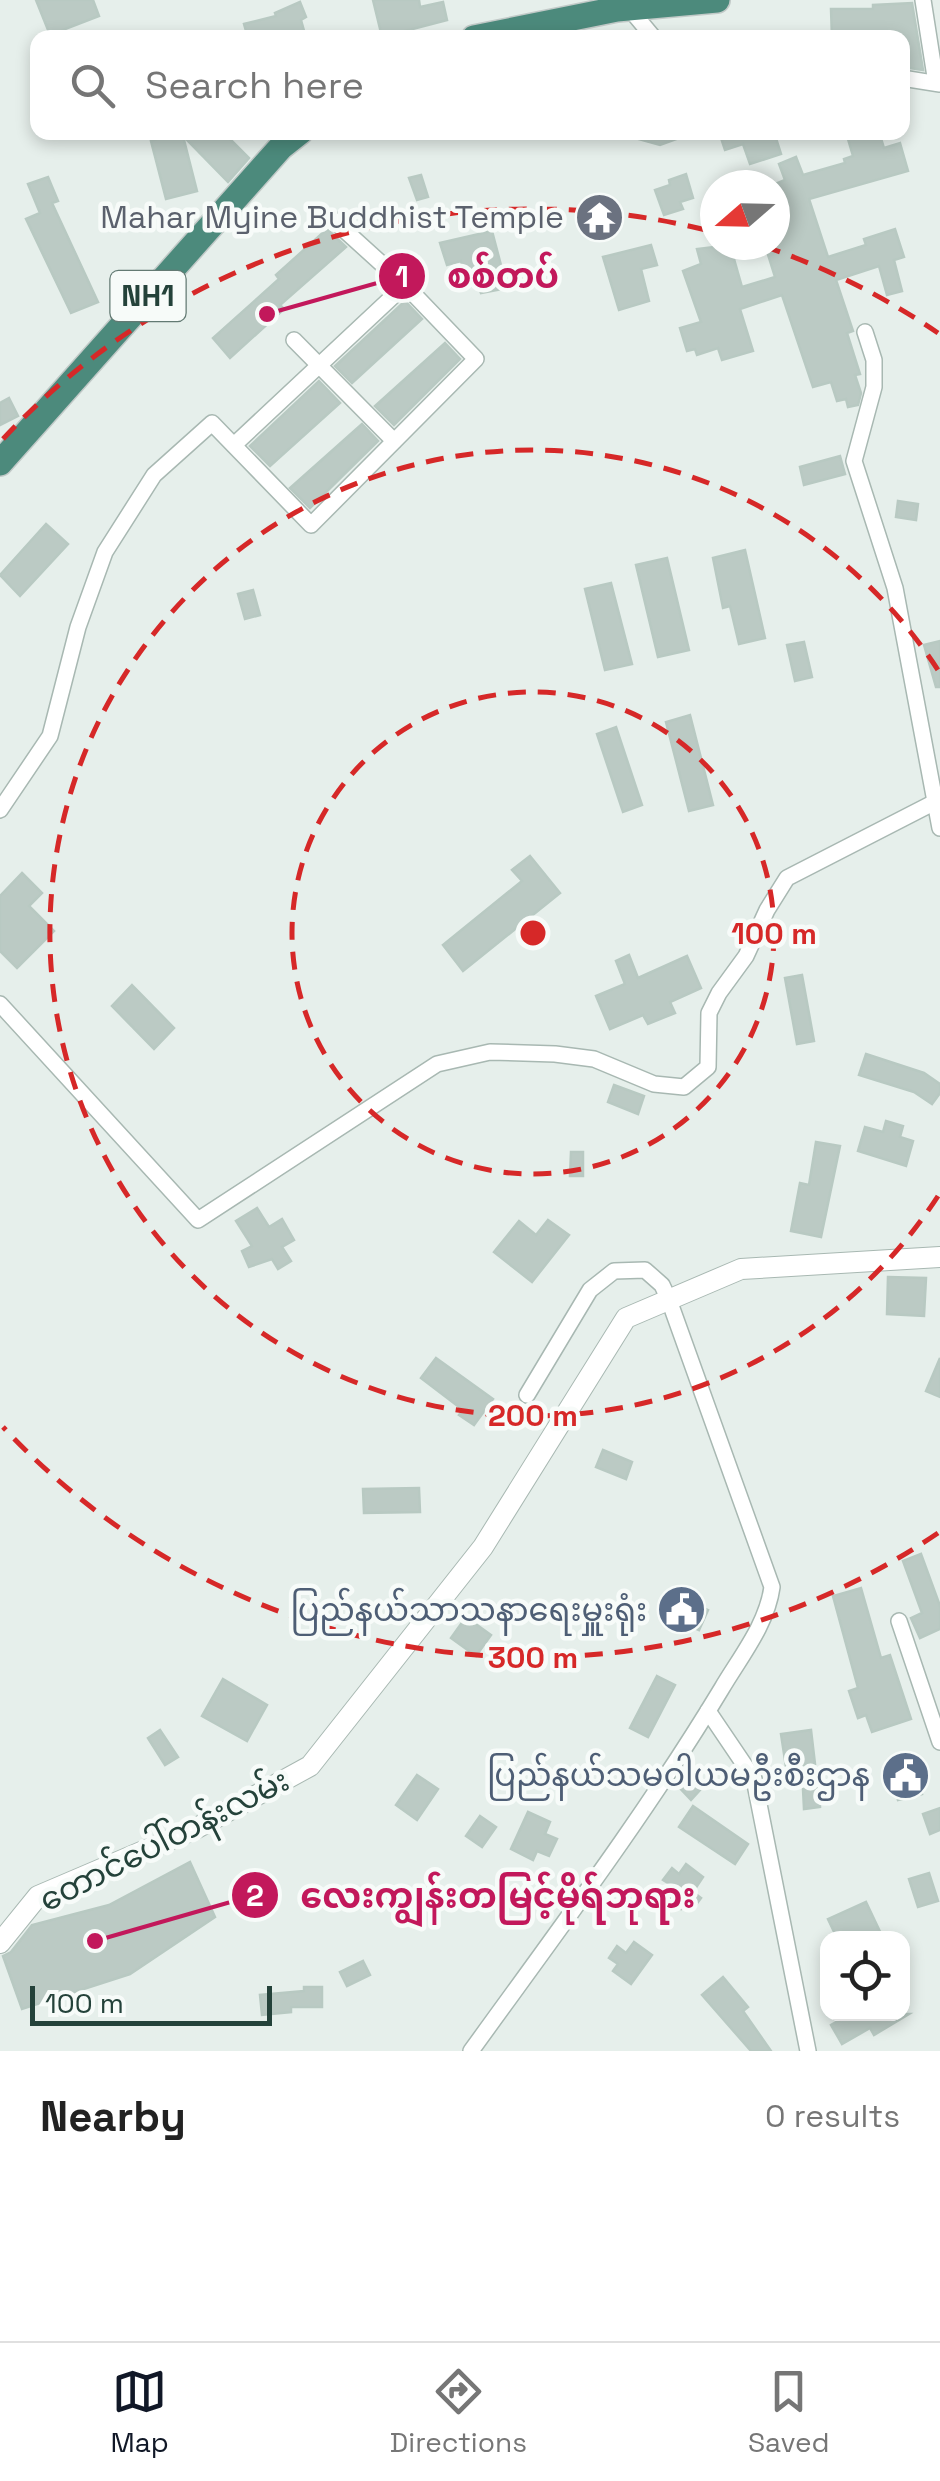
<!DOCTYPE html>
<html lang="en">
<head>
<meta charset="utf-8">
<style>
	:root { --surface:#fff; --page:#f6f6f6; --text:#222; --muted:#767676; --line:#e0e0e0; --accent:#111827 }
	body { margin:0; font-family:"Space Grotesk","Noto Sans Myanmar",sans-serif; background:var(--page); color:var(--text) }
	.controls { position:absolute; right:30px; bottom:30px; display:grid; overflow:hidden; border-radius:20px; box-shadow:0 5px 15px #0003 }
	.controls button { width:90px; height:90px; display:grid; place-items:center; padding:0; border:0; border-bottom:2px solid var(--line); background:var(--surface); color:var(--text); font:50px sans-serif }
	.compass { position:absolute; left:700px; top:170px; width:90px; height:90px; border-radius:50%; background:var(--surface); box-shadow:0 5px 15px #0003; rotate:250deg }
	.scale { position:absolute; left:30px; bottom:25px; width:242px; box-sizing:border-box; padding-left:10px; border:5px solid #24423a; border-top:0; font-size:28px; line-height:35px; white-space:nowrap; color:#24423a; -webkit-text-stroke:8px #f7fbf9; paint-order:stroke }
	.list { margin:0; padding:0; list-style:none }
	h2 { display:flex; justify-content:space-between; align-items:center; height:130px; margin:0; padding:0 40px; font-size:42px }
	h2 small { font-size:32px; font-weight:400; color:var(--muted) }
	.icon { flex:none; width:55px; height:55px; fill:none; stroke:currentColor; stroke-width:2; stroke-linecap:round; stroke-linejoin:round }
	.map { position:relative; flex:none; width:940px; height:2051px; overflow:hidden }
	.search { position:absolute; background:var(--surface); box-shadow:0 5px 15px #0003; left:30px; right:30px; top:30px; height:110px; display:flex; align-items:center; gap:25px; box-sizing:border-box; padding:0 35px; border-radius:20px; color:var(--muted); font-size:38px }
	.sheet { height:290px; background:var(--surface) }
	nav { display:flex; justify-content:space-around; align-items:center; box-sizing:border-box; height:140px; border-top:2px solid var(--line); background:var(--surface); font-size:28px; color:var(--muted) }
	nav a { display:grid; justify-items:center; gap:5px }
	nav .on { color:var(--accent) }
	.map>svg:first-child { display:block }
	.building { fill:#bbcac4; stroke:#b8c9c2; stroke-width:2.5 }
	.lines { fill:none; stroke-linecap:round; stroke-linejoin:round }
	.minor-casing { stroke:#a8b8b2; stroke-width:18 }
	.tertiary-casing { stroke:#a8b8b2; stroke-width:22 }
	.trunk-casing { stroke:#c2cac8; stroke-width:28 }
	.minor { stroke:#fff; stroke-width:15 }
	.tertiary { stroke:#fff; stroke-width:20 }
	.trunk { stroke:#4c8a7c; stroke-width:25 }
	.ring { fill:none; stroke:#d62828; stroke-width:5; stroke-dasharray:18 12 }
	.labels { text-anchor:middle; stroke-width:9; stroke-linejoin:round; paint-order:stroke }
	.shield { fill:#f7fbf9; stroke:#637a73; stroke-width:2.5 }
	.shield-label { font-size:30px; font-weight:bold; fill:#24423a }
	.worship-label { font-size:32px; fill:#5b616d; stroke:#f7fbf9; text-anchor:end }
	.service-label { font-size:32px; fill:#4e5e75; stroke:#f7fbf9; text-anchor:end }
	.street-label { font-size:32px; fill:#24423a; stroke:#f7fbf9 }
	.centre { fill:#d62828; stroke:#f7fbf9; stroke-width:5 }
	.ring-label { font-size:30px; text-anchor:middle; font-weight:bold; fill:#d62828; stroke:#f7fbf9; stroke-width:9; stroke-linejoin:round; paint-order:stroke }
	.leader { fill:none; stroke:#c2185b; stroke-width:4 }
	.callout-dot { fill:#c2185b; stroke:#f7fbf9; stroke-width:4 }
	.mark-label { font-size:30px; text-anchor:middle; font-weight:bold; fill:#fff }
	.callout-label { font-size:35px; text-anchor:middle; font-weight:bold; fill:#c2185b; stroke:#f7fbf9; stroke-width:9; stroke-linejoin:round; paint-order:stroke }
</style>
</head>
<body>
<div class="map">
<svg width="940" height="2051" viewBox="0 0 940 2051">
	<rect width="100%" height="100%" fill="#e6efeb"/>
	<!-- building -->
	<g class="building">
		<polygon points="36,0 93,0 99,16 50,35"/>
		<polygon points="373,0 419,0 420,7 443,2 447,20 382,37"/>
		<polygon points="300,2 306,17 301,20 306,38 248,38 244,24 276,16 275,13"/>
		<polygon points="912,3 923,70 909,68 907,58 902,57 902,36 832,38 831,9 873,9 873,5"/>
		<polygon points="180,132 223,132 249,158 228,182 183,136 197,191 166,199 151,141"/>
		<polygon points="628,132 689,132 690,134 660,145 628,136"/>
		<polygon points="719,132 774,132 781,154 750,164 743,144 725,150"/>
		<polygon points="868,132 879,132 884,148 900,143 908,171 809,199 828,257 866,245 864,239 895,229 904,257 894,260 902,291 887,295 879,266 836,280 853,331 847,333 860,374 855,375 861,393 858,405 848,407 846,399 837,401 831,382 813,387 782,295 740,309 753,351 722,360 718,348 697,355 695,349 687,351 680,328 701,322 683,271 701,264 697,249 730,245 742,287 775,277 765,245 775,245 775,184 785,180 779,164 796,157 803,175 845,163 844,159 853,156 848,139"/>
		<polygon points="686,174 693,198 680,202 683,209 664,215 655,190 670,185 669,180"/>
		<polygon points="421,175 428,197 417,200 409,178"/>
		<polygon points="48,177 58,201 52,203 98,302 71,313 26,219 40,213 28,184"/>
		<polygon points="327,229 346,247 280,305 284,309 230,358 213,338 279,279 276,275"/>
		<polygon points="492,231 507,288 481,293 474,274 465,277 461,261 447,265 440,243"/>
		<polygon points="651,245 657,265 641,269 649,301 619,310 603,257"/>
		<polygon points="405,301 422,319 352,383 335,366"/>
		<polygon points="445,343 460,359 394,425 375,406"/>
		<polygon points="319,381 340,403 270,466 250,446"/>
		<polygon points="9,398 18,416 0,425 0,403"/>
		<polygon points="362,424 378,441 310,508 290,488"/>
		<polygon points="840,456 845,474 804,485 800,467"/>
		<polygon points="898,501 918,504 916,520 896,517"/>
		<polygon points="46,524 68,544 20,596 0,575"/>
		<polygon points="745,550 765,638 739,644 730,606 723,608 713,558"/>
		<polygon points="667,558 689,650 658,657 636,565"/>
		<polygon points="611,583 632,664 605,670 585,589"/>
		<polygon points="253,590 260,615 245,619 238,594"/>
		<polygon points="940,641 940,687 936,687 924,645"/>
		<polygon points="804,642 812,677 795,681 787,645"/>
		<polygon points="690,715 713,805 689,811 666,722"/>
		<polygon points="616,727 642,805 623,812 597,734"/>
		<polygon points="530,856 560,893 463,971 443,945 522,881 512,870"/>
		<polygon points="22,873 42,893 29,906 54,931 17,968 0,951 0,896"/>
		<polygon points="629,955 638,978 687,956 701,988 670,1002 675,1013 648,1024 643,1015 610,1029 596,996 625,984 616,961"/>
		<polygon points="802,975 814,1041 797,1044 785,978"/>
		<polygon points="132,985 174,1028 154,1049 112,1006"/>
		<polygon points="866,1054 924,1073 940,1084 940,1093 932,1104 914,1092 859,1075"/>
		<polygon points="614,1085 644,1096 638,1114 608,1102"/>
		<polygon points="886,1121 903,1126 900,1137 913,1141 906,1166 858,1151 865,1127 883,1132"/>
		<polygon points="816,1142 840,1146 821,1237 791,1231 800,1183 809,1185"/>
		<polygon points="571,1152 583,1152 583,1176 570,1176"/>
		<polygon points="257,1208 269,1227 282,1219 294,1240 282,1247 291,1261 278,1269 272,1259 249,1267 242,1251 252,1246 236,1221"/>
		<polygon points="548,1220 569,1235 532,1282 494,1252 519,1221 536,1235"/>
		<polygon points="888,1277 926,1278 924,1316 887,1314"/>
		<polygon points="436,1358 493,1399 474,1425 459,1415 463,1410 421,1378"/>
		<polygon points="940,1358 940,1397 926,1391"/>
		<polygon points="603,1450 632,1462 626,1479 596,1467"/>
		<polygon points="419,1488 420,1512 364,1513 363,1489"/>
		<polygon points="921,1554 940,1606 940,1629 920,1638 911,1618 922,1613 903,1561"/>
		<polygon points="861,1588 881,1658 890,1655 911,1719 872,1732 866,1715 858,1718 849,1691 858,1688 833,1596"/>
		<polygon points="668,1591 708,1610 699,1630 659,1612"/>
		<polygon points="466,1617 491,1635 476,1656 451,1638"/>
		<polygon points="657,1676 675,1685 648,1737 630,1728"/>
		<polygon points="223,1679 267,1705 247,1741 202,1716"/>
		<polygon points="160,1730 178,1757 165,1765 148,1738"/>
		<polygon points="811,1730 815,1764 786,1767 781,1734"/>
		<polygon points="914,1757 922,1794 898,1800 889,1762"/>
		<polygon points="417,1775 438,1789 417,1820 396,1805"/>
		<polygon points="685,1775 700,1790 691,1800 676,1784"/>
		<polygon points="819,1787 820,1807 804,1809 803,1789"/>
		<polygon points="693,1806 748,1844 735,1864 679,1827"/>
		<polygon points="940,1808 940,1830 930,1834 923,1814"/>
		<polygon points="528,1812 550,1822 545,1834 557,1839 549,1856 537,1851 533,1860 511,1849"/>
		<polygon points="480,1816 496,1827 482,1847 466,1836"/>
		<polygon points="190,1862 215,1917 130,1974 22,2009 3,1956 11,1952 32,1925 109,1905"/>
		<polygon points="686,1864 703,1877 693,1892 701,1898 692,1910 684,1905 681,1909 668,1900 671,1895 666,1891 671,1885 663,1880 672,1868 679,1874"/>
		<polygon points="929,1873 938,1901 918,1907 909,1879"/>
		<polygon points="866,1902 883,1938 837,1938 828,1919"/>
		<polygon points="634,1942 652,1955 631,1984 613,1971 618,1964 609,1958 617,1946 626,1953"/>
		<polygon points="363,1961 370,1975 347,1986 340,1972"/>
		<polygon points="723,1977 748,2007 743,2011 771,2051 751,2051 702,1995"/>
		<polygon points="304,1987 322,1987 322,2007 291,2007 291,2012 262,2015 260,1995 304,1991"/>
		<polygon points="850,2014 909,2014 874,2035 870,2028 842,2044 831,2025"/>
	</g>
	<g class="lines">
		<defs>
			<g id="minor">
				<polyline points="923,0 936,83"/>
				<polyline points="629,8 654,38"/>
				<polyline points="902,78 940,84"/>
				<polyline points="865,332 874,360 874,387 854,461 895,588 940,828"/>
				<polyline points="294,340 394,441"/>
				<polyline points="234,445 405,285"/>
				<polyline points="0,810 50,736 78,627 105,552 154,475 212,423 311,525 476,359 405,285 330,217"/>
				<polyline points="0,1004 198,1220 437,1064 490,1052 555,1054 594,1059 654,1084 684,1087 708,1067 709,1013 719,993 746,956 767,910 787,878 935,802"/>
				<polyline points="899,1621 940,1742"/>
				<polyline points="708,1711 754,1779 808,2051"/>
				<path d="M 471,2051 C 557,1932 646,1814 722,1688 C 741,1656 767,1624 772,1587 L 669,1300 L 662,1285 L 645,1270 L 614,1271 L 590,1290 L 527,1395"/>
			</g>
			<polyline id="tertiary" points="0,1943 38,1896 195,1829 310,1766 483,1547 626,1318 741,1269 940,1257"/>
			<g id="trunk">
				<polyline points="474,38 617,9 717,0"/>
				<polyline points="0,463 281,147 300,132"/>
			</g>
		</defs>
		<!-- minor casing -->
		<use href="#minor" class="minor-casing"/>
		<!-- tertiary casing -->
		<use href="#tertiary" class="tertiary-casing"/>
		<!-- trunk casing -->
		<use href="#trunk" class="trunk-casing"/>
		<!-- minor -->
		<use href="#minor" class="minor"/>
		<!-- tertiary -->
		<use href="#tertiary" class="tertiary"/>
		<!-- trunk -->
		<use href="#trunk" class="trunk"/>
	</g>
	<!-- distance rings -->
	<g class="ring">
		<circle cx="533" cy="933" r="241"/>
		<path d="M938 1196A483 483 0 1 1 938 670"/>
		<path d="M938 1533A724 724 0 0 1 3 1427M3 439A724 724 0 0 1 714 232M763 246A724 724 0 0 1 938 333"/>
	</g>
	<!-- icons -->
	<defs>
		<symbol id="temple-disc" viewBox="-11 -11 22 22"><circle r="9.5" fill="#6b7280" stroke="#f7fbf9"/><path d="M0-6L5-2H3V0L6.5 2.5H4V6H1.5V3h-3V6H-4V2.5H-6.5L-3 0V-2H-5Z" fill="#fff"/></symbol>
		<symbol id="civic-disc" viewBox="-11 -11 22 22"><circle r="9.5" fill="#5c6f8a" stroke="#f7fbf9"/><path d="M-.6-6.5H3V-4.5H.6V-3L4-1V1h2V6H-6V1h2V-1L-.6-3ZM-1.2 2.5V6h2.4V2.5Z" fill="#fff"/></symbol>
	</defs>
	<g fill-rule="evenodd">
		<use href="#temple-disc" x="572" y="190" width="55" height="55"/>
		<use href="#civic-disc" x="654" y="1582" width="55" height="55"/>
		<use href="#civic-disc" x="878" y="1748" width="55" height="55"/>
	</g>
	<g class="labels">
		<!-- shield labels -->
		<rect class="shield" x="110.5" y="271" width="75" height="50" rx="8"/>
		<g class="shield-label">
			<text x="148" y="306">NH1</text>
		</g>
		<!-- worship labels -->
		<g class="worship-label">
			<text x="564" y="228">Mahar Myine Buddhist Temple</text>
		</g>
		<!-- service labels -->
		<g class="service-label">
			<text x="647" y="1621">ပြည်နယ်သာသနာရေးမှူးရုံး</text>
			<text x="870" y="1786">ပြည်နယ်သမဝါယမဦးစီးဌာန</text>
		</g>
		<!-- street labels -->
		<g class="street-label">
			<text transform="translate(164 1840) rotate(-27)" y="11">တောင်ပေါ်တန်းလမ်း</text>
		</g>
	</g>
	<circle cx="533" cy="933" r="15" class="centre"/>
	<g class="ring-label">
		<text x="774" y="944">100 m</text>
		<text x="533" y="1426">200 m</text>
		<text x="533" y="1668">300 m</text>
	</g>
	<!-- callouts -->
	<path class="leader" d="M267 314L402 276M95 1941L255 1895"/>
	<g class="callout-dot">
		<circle cx="267" cy="314" r="10"/>
		<circle cx="95" cy="1941" r="10"/>
		<circle cx="402" cy="276" r="25"/>
		<circle cx="255" cy="1895" r="25"/>
	</g>
	<g class="mark-label">
		<text x="402" y="287">1</text>
		<text x="255" y="1906">2</text>
	</g>
	<g class="callout-label">
		<text x="503" y="288">စစ်တပ်</text>
		<text x="498" y="1908">လေးကျွန်းတမြင့်မိုရ်ဘုရား</text>
	</g>
</svg>
<div class="controls">
<button><svg class="icon" aria-label="locate" viewBox="0 0 24 24"><circle cx="12" cy="12" r="6"/><path d="M12 2v4M12 18v4M2 12h4M18 12h4"/></svg></button>
</div>
<svg class="compass" viewBox="-18 -18 36 36"><path d="M0-13l5 13h-10z" fill="#e53935"/><path d="M0 13l5-13h-10z" fill="#767676"/></svg>
<div class="scale">100 m</div>
<div class="search"><svg class="icon" aria-label="search" viewBox="0 0 24 24"><circle cx="10" cy="10" r="6"/><path d="M15 15l6 6"/></svg>Search here</div>
</div>
<section class="sheet">
<h2>Nearby<small>0 results</small></h2>
<ul class="list">
</ul>
</section>
<nav>
<a class="on"><svg class="icon" aria-label="map" viewBox="0 0 24 24"><path d="M3 6l6-2 6 2 6-2v14l-6 2-6-2-6 2zM9 4v14M15 6v14"/></svg>Map</a>
<a><svg class="icon" aria-label="directions" viewBox="0 0 24 24"><path d="M12 3l9 9-9 9-9-9zM9 14v-3h6M13 9l2 2-2 2"/></svg>Directions</a>
<a><svg class="icon" aria-label="saved" viewBox="0 0 24 24"><path d="M7 4h10v16l-5-4-5 4z"/></svg>Saved</a>
</nav>
</body>
</html>
